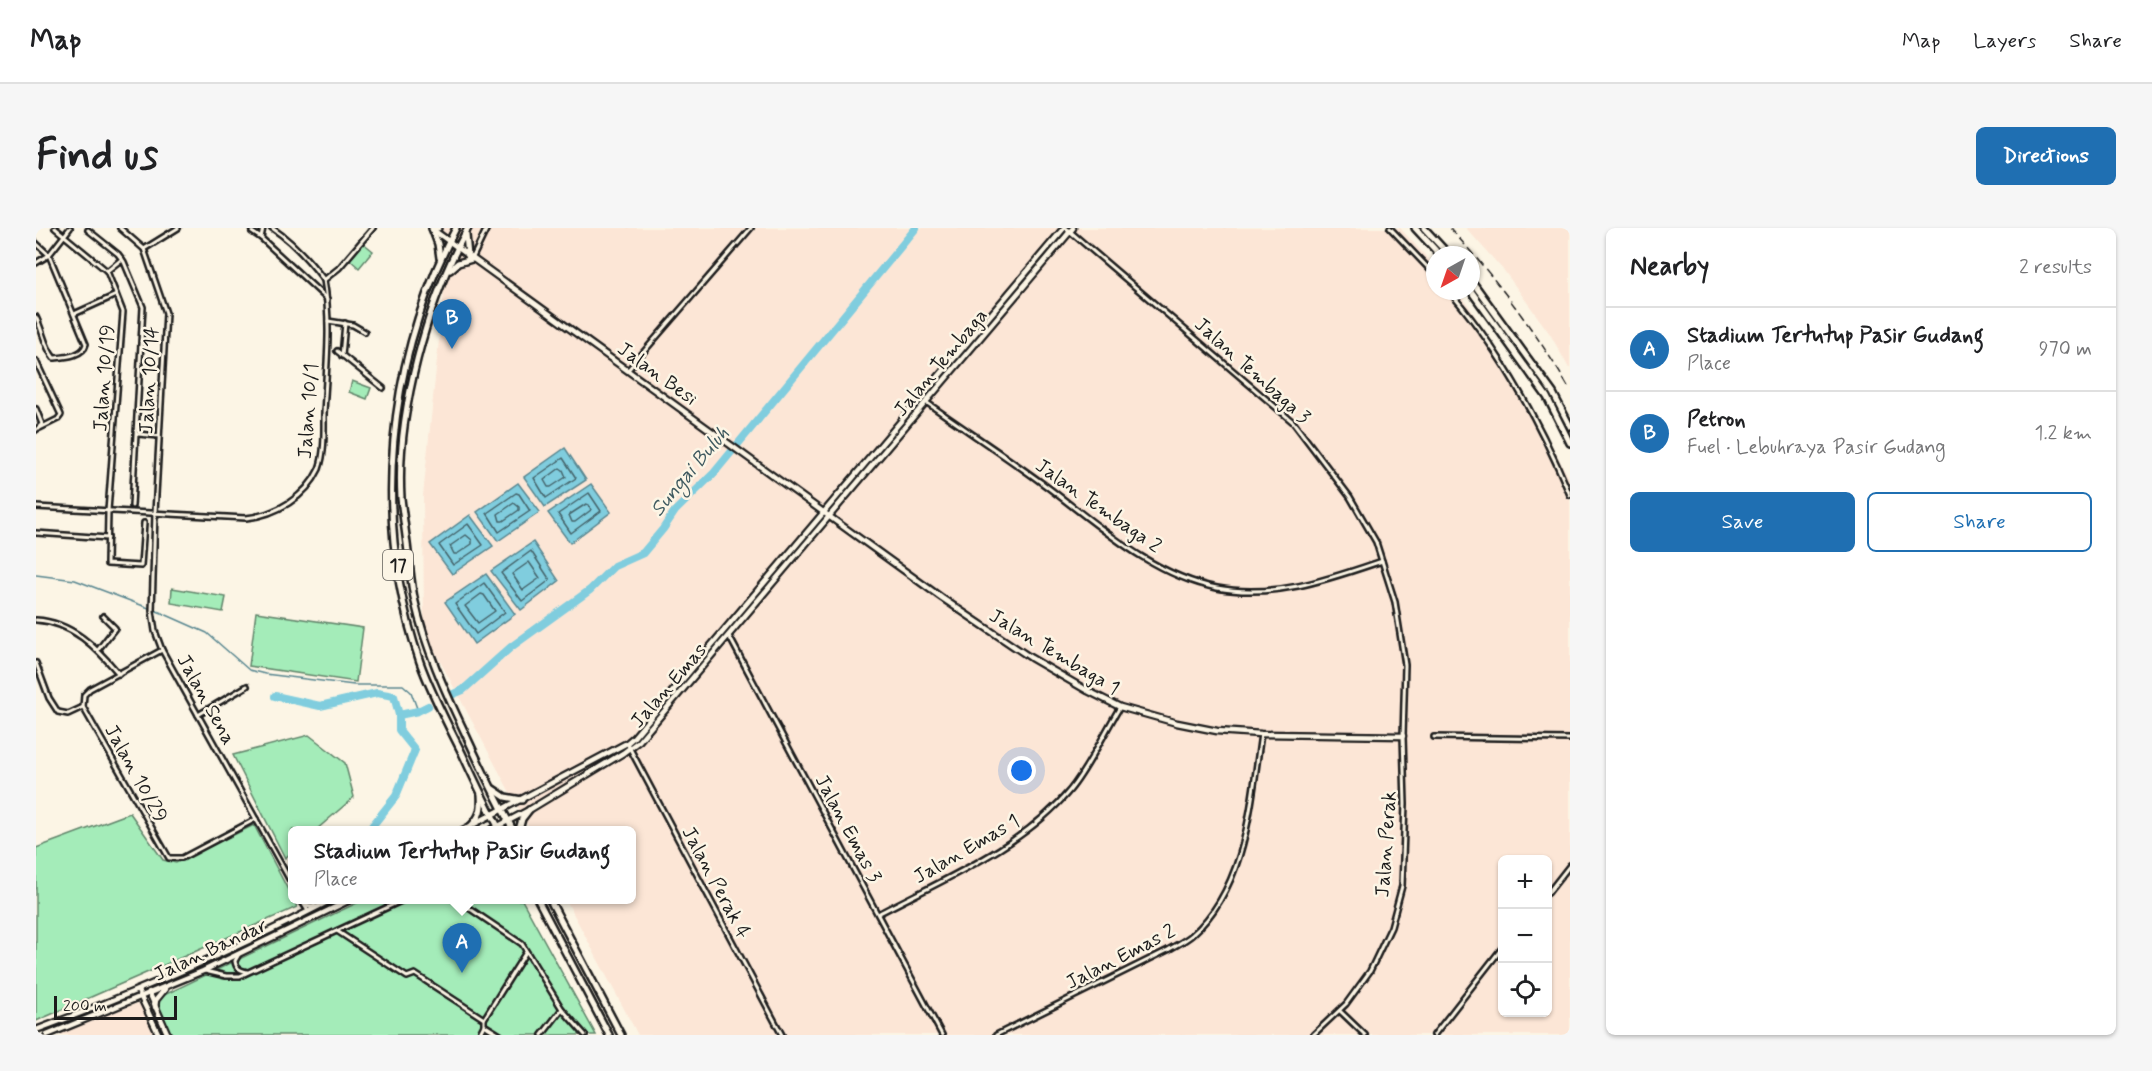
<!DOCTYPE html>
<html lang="en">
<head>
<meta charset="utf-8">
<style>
	:root { --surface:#fff; --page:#f6f6f6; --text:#202124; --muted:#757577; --line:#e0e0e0; --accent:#1f6fb2 }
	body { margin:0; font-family:Mynerve,sans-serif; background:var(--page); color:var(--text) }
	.controls { position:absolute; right:18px; bottom:18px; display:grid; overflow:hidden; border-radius:9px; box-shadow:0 2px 4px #0004 }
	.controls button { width:54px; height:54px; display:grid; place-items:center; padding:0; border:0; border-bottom:2px solid var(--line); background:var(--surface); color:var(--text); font:30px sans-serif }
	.compass { position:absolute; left:1390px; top:18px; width:54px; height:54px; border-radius:50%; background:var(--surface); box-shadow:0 2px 4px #0004; rotate:220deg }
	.scale { position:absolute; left:18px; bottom:15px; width:123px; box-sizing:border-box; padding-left:6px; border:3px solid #1c1c1c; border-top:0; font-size:16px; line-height:21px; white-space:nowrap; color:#1c1c1c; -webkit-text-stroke:4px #fcf5e5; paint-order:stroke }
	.you { position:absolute; left:986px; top:543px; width:21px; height:21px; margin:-15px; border:4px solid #fff; border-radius:50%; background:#1a73e8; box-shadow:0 0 0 9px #1a73e833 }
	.badge { display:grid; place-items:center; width:39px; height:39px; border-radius:50%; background:var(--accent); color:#fff; font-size:20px; font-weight:700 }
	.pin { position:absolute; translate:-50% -50px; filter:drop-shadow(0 2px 3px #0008) }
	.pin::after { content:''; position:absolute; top:32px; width:21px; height:18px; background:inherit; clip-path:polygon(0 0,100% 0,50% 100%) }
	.popup { position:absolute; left:252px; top:598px; width:348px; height:78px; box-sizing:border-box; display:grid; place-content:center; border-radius:9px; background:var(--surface); filter:drop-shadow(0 2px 4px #0005); font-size:20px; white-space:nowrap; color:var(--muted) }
	.popup b { font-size:22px; color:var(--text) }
	.popup::after { content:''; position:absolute; left:50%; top:100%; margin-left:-12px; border:12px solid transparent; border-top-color:var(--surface) }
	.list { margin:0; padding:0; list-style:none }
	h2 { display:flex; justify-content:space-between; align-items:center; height:78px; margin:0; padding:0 24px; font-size:26px }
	h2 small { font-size:20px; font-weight:400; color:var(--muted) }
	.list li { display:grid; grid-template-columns:39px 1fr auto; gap:18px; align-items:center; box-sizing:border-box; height:84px; padding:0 24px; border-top:2px solid var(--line) }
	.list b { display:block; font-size:22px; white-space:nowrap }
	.list p { margin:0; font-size:20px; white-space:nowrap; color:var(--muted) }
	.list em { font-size:20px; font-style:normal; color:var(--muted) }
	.actions { display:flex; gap:12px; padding:18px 24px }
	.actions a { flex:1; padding:14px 0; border:2px solid var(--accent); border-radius:9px; text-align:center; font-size:21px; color:var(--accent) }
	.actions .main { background:var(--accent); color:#fff }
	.icon { flex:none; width:33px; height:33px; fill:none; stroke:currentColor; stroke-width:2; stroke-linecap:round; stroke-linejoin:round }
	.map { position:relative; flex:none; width:1534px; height:807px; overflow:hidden; border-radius:9px }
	header { display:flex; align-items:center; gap:36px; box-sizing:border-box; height:84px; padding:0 30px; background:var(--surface); border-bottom:2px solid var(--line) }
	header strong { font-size:28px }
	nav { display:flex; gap:33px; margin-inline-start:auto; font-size:21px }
	.intro { display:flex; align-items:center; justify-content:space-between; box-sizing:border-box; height:144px; padding:0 36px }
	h1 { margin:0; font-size:42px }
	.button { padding:15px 27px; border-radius:9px; background:var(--accent); color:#fff; font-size:21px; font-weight:700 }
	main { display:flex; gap:36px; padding:0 36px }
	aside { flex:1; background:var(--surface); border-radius:9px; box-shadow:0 2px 4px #0004 }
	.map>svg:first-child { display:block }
	.built { fill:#fce6d6; fill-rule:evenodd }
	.green { fill:#a4ecb9; stroke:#60846a; stroke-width:1.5 }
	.water { fill:#80cdde; stroke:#588690; stroke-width:1.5 }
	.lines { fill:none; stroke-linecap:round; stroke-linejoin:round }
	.shore { stroke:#44636a; stroke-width:1.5 }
	.stream { stroke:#588690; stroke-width:1.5 }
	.river { stroke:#80cdde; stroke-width:8 }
	.street-casing { stroke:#1c1c1c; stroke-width:8 }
	.secondary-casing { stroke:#1c1c1c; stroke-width:9 }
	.primary-casing { stroke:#1c1c1c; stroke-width:10 }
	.street { stroke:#fcf5e5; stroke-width:3 }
	.secondary { stroke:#fcf5e5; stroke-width:4.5 }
	.primary { stroke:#fcf5e5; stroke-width:5 }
	.rail { stroke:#1c1c1c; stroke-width:1.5; stroke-dasharray:9 4.5; stroke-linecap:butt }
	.labels { text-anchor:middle; stroke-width:5; stroke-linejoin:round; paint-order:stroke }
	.shield { fill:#fcf5e5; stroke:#5f5d58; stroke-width:1.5 }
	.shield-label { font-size:18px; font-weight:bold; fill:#1c1c1c }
	.street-label { font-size:20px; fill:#1c1c1c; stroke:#fcf5e5 }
	.water-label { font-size:21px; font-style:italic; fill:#3f5a60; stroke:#fcf5e5 }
</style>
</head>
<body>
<header>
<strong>Map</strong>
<nav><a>Map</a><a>Layers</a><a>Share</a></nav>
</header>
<div class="intro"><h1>Find us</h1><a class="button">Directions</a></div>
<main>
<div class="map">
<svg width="1534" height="807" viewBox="0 0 1534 807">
	<rect width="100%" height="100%" fill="#fcf5e5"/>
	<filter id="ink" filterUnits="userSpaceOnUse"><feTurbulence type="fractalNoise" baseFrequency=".0167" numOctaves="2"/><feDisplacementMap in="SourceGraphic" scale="12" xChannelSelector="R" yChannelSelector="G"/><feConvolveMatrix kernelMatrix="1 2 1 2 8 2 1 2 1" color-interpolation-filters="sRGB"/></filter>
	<g filter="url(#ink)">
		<!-- built -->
		<g class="built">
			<path d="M 396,0 L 1364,0 L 1399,38 L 1399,63 L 1421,63 L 1431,75 L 1489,166 L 1534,252 L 1534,807 L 602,807 L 530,672 L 596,672 L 596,602 L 494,602 L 388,403 L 387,268 L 413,14 ZM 1466,632 L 1512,632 L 1512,784 L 1466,784 Z"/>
			<polygon points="1430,0 1534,0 1534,142 1514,106 1469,44"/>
			<polygon points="102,775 108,777 121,807 21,807"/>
		</g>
		<!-- green -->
		<g class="green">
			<polygon points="326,14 337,23 323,40 312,30"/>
			<polygon points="316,153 335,160 331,171 313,164"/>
			<polygon points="136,360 190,369 187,384 135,375"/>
			<polygon points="220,384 327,400 320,454 213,438"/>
			<polygon points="273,507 309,535 318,569 280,602 256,602 256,624 249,630 197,527"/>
			<polygon points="94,585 127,632 140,635 218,597 261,679 0,793 0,620"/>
			<polygon points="327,672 486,672 560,807 135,807 121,777 126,768"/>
		</g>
		<!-- water -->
		<g class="water">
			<polygon points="529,220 550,252 509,279 488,249"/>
			<polygon points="482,255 504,284 462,313 441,284"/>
			<polygon points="555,256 575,284 534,315 512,285"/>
			<polygon points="434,287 457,318 416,346 394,316"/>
			<polygon points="497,314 523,353 485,382 455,343"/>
			<polygon points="450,346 479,386 438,416 409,374"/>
		</g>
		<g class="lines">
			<!-- shore -->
			<g class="shore">
				<polygon points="527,230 540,250 510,270 498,250"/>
				<polygon points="524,240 527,242 530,249 515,259 512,259 508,252"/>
				<polygon points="480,265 483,266 494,283 463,304 451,285"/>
				<polygon points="553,265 565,283 535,305 522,286"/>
				<polygon points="478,275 483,279 483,282 467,293 464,293 462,286"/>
				<polygon points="550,276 553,277 555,282 539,294 536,294 533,287"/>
				<polygon points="432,296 447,317 417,337 403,317"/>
				<polygon points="430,307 436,312 436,316 421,326 418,326 414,318"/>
				<polygon points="495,323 514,352 486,373 465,345"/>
				<polygon points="493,334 504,350 487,362 476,346"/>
				<polygon points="448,355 469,384 440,406 419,376"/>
				<polygon points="445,366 448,367 459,383 442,395 429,378"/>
			</g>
			<!-- stream -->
			<polyline class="stream" points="0,347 39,352 126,385 171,405 213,442 229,446 318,457 367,457 375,464 382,483"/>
			<!-- river -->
			<g class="river">
				<polyline points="415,467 427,462 475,419 554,362 578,338 607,325 627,301 639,283 678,245 880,0"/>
				<polyline points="239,468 284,478 341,465 358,468 363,487"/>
				<polyline points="333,602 360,568 379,522 363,502 363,487 382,483 392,478"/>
			</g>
			<defs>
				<g id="street">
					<polyline points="19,0 71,43 87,84 72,283 71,336 105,338 108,295"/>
					<polyline points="84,0 108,21 130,85 119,285 116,383 119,403 126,422 256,656"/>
					<polyline points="227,0 225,10 291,71"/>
					<path d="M 236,0 C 257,14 273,32 288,52"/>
					<polyline points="1030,0 1257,194 1314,269 1340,314 1359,374 1369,437 1367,508 1369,576 1366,658 1355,699 1334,743 1310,776 1277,807"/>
					<polyline points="1354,0 1399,47"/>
					<polyline points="52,2 82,26 88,34 107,79 96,278"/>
					<polyline points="216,4 225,10"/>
					<path d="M 0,15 L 13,27 L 50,116 C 47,128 30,129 18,130 C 8,118 7,103 0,89"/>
					<polyline points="108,21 142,0"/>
					<polyline points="437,29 451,0"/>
					<polyline points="0,35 13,27 34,0"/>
					<polyline points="71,43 86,31"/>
					<path d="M 1413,63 C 1464,122 1504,195 1534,267"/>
					<polyline points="38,86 80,67"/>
					<polyline points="292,93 317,97 329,104"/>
					<polyline points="301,123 347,160"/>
					<polyline points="306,128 309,95"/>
					<polyline points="0,133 25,187 22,191 4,200"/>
					<polyline points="592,142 715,0"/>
					<path d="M 890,174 C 928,201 968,227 1006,255 C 1059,294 1114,347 1181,360 C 1238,371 1293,351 1346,333"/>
					<polyline points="0,181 6,196 0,202"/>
					<polyline points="102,206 123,208"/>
					<path d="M 0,279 L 210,290 C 240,287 270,269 283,241 C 289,225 288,202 288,186 C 290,142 296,96 288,52 L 303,40 L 337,0"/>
					<polyline points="0,305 72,310"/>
					<path d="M 0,392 C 36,394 61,420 83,446"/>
					<polyline points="693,408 906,807"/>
					<polyline points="62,422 79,400 67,388"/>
					<polyline points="126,422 54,461 48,467 47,479 133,630 146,630 220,591"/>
					<polyline points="0,435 13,470 22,484 32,486 47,479"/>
					<polyline points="162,487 211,458"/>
					<polyline points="1398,509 1534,511"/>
					<polyline points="591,515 746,807"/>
					<polyline points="1512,665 1534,637"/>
					<polyline points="265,672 272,683"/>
					<polyline points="421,672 486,716 526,781 549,807"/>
					<path d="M 842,686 C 906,652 987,619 1034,562 C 1053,539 1068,505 1084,479"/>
					<polyline points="301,703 371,749 379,746 448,791 448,797 464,807"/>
					<path d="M 203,726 L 199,733 C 200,741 204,742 211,744"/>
					<polyline points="169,743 190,748 204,748 367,672"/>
					<polyline points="1304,783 1329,807"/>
					<polyline points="448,791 490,724"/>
					<polyline points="443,807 448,797"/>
					<polyline points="506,807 526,781"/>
					<path d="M 960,807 L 1132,722 C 1140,717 1149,713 1156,707 C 1211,658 1215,574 1225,506"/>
					<polyline points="1398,807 1466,720"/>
				</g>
				<g id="secondary">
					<polyline points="396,1 906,370 995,430 1052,463 1084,479 1141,495 1181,503 1225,506 1367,508"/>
					<polyline points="427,602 591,515 598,509 1028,0"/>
					<polyline points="455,602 493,582 587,525 603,513 1037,0"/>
					<polyline points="267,674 273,678 278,678"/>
					<polyline points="102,763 123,807"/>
					<polyline points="113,764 132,807"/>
					<polyline points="119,779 120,772 129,761"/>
					<path d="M 0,802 C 101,764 199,722 295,672"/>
					<polyline points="11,807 167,743 314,672"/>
				</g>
				<g id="primary">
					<polyline points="402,0 396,0 402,16 404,30"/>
					<path d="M 420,0 C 351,132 335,292 384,434 C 395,465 411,495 426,525 C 438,551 450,577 464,602"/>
					<path d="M 432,0 C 391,73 360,186 365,270 C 367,288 370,306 372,324 C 374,340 375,358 379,374 C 389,419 409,463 429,505 C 444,538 460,570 477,602"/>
					<polyline points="1379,0 1404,27"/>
					<polyline points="1388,0 1413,27"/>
					<polyline points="430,7 432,28"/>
					<polyline points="414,42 422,35 436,31"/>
					<polyline points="1435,52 1517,165 1534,198"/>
					<polyline points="1435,63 1511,169 1534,215"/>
					<polyline points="457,561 469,569 486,572"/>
					<path d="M 434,599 C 445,588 446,581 445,566"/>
					<polyline points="483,602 486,591 493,582"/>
					<polyline points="502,672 573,807"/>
					<polyline points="514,672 585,807"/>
				</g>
			</defs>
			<!-- street casing -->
			<use href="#street" class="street-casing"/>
			<!-- secondary casing -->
			<use href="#secondary" class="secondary-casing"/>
			<!-- primary casing -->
			<use href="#primary" class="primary-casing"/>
			<!-- street -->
			<use href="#street" class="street"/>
			<!-- secondary -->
			<use href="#secondary" class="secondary"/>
			<!-- primary -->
			<use href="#primary" class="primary"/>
			<!-- rail -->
			<path class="rail" d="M 1414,0 C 1460,51 1500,103 1534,162"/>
		</g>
	</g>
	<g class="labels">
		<!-- shield labels -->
		<rect class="shield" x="347" y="322" width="30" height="30" rx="4.5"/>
		<g class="shield-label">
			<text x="362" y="343">17</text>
		</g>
		<!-- street labels -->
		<g class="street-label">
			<text transform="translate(904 134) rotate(-50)" y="7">Jalan Tembaga</text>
			<text transform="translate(1217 142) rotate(42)" y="7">Jalan Tembaga 3</text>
			<text transform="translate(622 145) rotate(36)" y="7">Jalan Besi</text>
			<text transform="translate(67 150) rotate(-86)" y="7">Jalan 10/19</text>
			<text transform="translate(112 152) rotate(-87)" y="7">Jalan 10/14</text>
			<text transform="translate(271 183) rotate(-86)" y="7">Jalan 10/1</text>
			<text transform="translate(1063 277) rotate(35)" y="7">Jalan Tembaga 2</text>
			<text transform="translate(1019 423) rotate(31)" y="7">Jalan Tembaga 1</text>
			<text transform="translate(632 457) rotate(-49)" y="7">Jalan Emas</text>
			<text transform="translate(171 471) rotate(61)" y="7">Jalan Sena</text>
			<text transform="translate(101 545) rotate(61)" y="7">Jalan 10/29</text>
			<text transform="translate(813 600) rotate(62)" y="7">Jalan Emas 3</text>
			<text transform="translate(1349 616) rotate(-86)" y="7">Jalan Perak</text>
			<text transform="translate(930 620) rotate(-30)" y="7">Jalan Emas 1</text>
			<text transform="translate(681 654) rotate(62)" y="7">Jalan Perak 4</text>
			<text transform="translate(174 721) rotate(-25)" y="7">Jalan Bandar</text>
			<text transform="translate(1084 728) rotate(-27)" y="7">Jalan Emas 2</text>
		</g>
		<!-- water labels -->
		<g class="water-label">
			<text transform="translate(653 243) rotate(-50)" y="7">Sungai Buluh</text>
		</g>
	</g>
</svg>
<div class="controls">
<button>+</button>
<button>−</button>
<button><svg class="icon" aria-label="locate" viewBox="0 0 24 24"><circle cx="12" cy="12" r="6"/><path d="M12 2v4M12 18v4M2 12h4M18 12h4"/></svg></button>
</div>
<svg class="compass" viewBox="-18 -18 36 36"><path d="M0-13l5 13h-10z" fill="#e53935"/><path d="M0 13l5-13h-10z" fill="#757577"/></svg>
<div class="scale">200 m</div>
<div class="you"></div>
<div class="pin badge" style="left:426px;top:745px">A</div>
<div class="popup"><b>Stadium Tertutup Pasir Gudang</b>Place</div>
<div class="pin badge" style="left:416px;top:121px">B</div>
</div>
<aside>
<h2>Nearby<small>2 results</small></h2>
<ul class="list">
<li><span class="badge">A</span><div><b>Stadium Tertutup Pasir Gudang</b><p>Place</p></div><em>970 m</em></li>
<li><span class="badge">B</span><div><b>Petron</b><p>Fuel · Lebuhraya Pasir Gudang</p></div><em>1.2 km</em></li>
</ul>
<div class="actions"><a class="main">Save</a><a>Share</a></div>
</aside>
</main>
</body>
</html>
